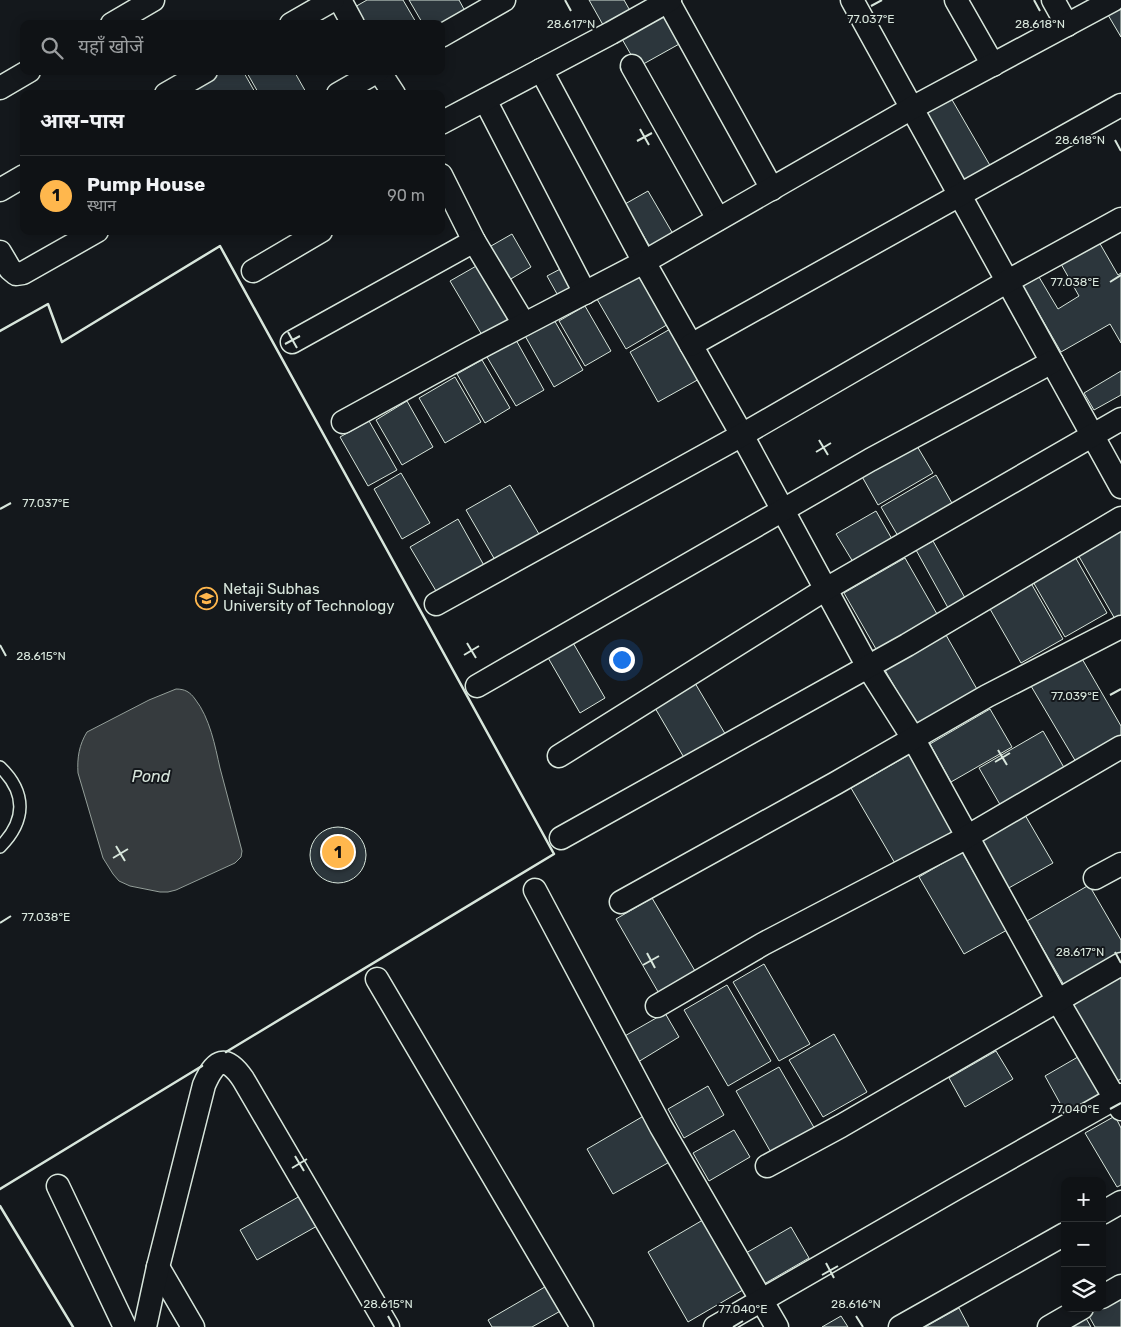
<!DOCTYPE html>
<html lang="hi">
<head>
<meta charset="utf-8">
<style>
	:root { --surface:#0f1215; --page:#1d2022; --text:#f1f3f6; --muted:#9b9ea0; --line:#2f3234; --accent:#ffb74d }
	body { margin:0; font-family:Rubik,"Noto Sans Devanagari",sans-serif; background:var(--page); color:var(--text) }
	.controls { position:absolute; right:15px; bottom:15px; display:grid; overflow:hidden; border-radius:10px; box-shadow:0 2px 12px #0003 }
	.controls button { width:45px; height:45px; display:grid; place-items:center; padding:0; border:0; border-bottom:1px solid var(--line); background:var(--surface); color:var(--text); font:25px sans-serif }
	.you { position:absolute; left:621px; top:659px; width:18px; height:18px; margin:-12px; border:4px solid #fff; border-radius:50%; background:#1a73e8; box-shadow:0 0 0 8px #1a73e833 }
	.badge { display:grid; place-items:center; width:32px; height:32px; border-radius:50%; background:var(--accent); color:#111; font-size:16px; font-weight:700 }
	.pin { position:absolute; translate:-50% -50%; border:2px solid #fff; box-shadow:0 1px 5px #0006 }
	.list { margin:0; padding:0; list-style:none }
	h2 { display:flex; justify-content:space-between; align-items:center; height:65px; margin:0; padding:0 20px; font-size:21px }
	h2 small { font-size:16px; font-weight:400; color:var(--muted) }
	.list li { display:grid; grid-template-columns:32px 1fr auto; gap:15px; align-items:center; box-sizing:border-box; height:80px; padding:0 20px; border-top:1px solid var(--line) }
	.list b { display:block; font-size:19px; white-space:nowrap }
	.list p { margin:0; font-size:16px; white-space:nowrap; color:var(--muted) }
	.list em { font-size:16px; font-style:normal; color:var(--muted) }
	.icon { flex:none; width:28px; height:28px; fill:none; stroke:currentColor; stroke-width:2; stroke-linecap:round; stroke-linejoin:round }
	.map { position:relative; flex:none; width:1121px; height:1327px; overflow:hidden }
	.search { position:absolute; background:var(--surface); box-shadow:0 2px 12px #0003; left:20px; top:20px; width:425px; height:55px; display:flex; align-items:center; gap:12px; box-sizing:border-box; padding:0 18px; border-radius:10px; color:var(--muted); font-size:19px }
	.panel { position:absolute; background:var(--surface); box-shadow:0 2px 12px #0003; left:20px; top:90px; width:425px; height:145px; border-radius:10px }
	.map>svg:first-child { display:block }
	.water { fill:#363b3e; stroke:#939e99 }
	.building { fill:#2c363c; stroke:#d8e6dc }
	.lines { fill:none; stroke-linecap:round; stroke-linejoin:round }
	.lane-casing { stroke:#d8e6dc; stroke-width:14 }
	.street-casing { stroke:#d8e6dc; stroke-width:25 }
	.lane { stroke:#14181c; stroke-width:11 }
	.street { stroke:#14181c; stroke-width:22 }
	.wall { stroke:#d8e6dc; stroke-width:2.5 }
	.ticks { fill:none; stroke:#d8e6dc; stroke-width:2 }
	.labels { text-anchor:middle; stroke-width:4; stroke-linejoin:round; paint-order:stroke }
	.poi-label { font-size:15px; fill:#d8e6dc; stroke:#14181c; text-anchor:start }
	.water-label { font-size:16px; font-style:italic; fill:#d8e6dc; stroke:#14181c }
	.ticks-label { font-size:12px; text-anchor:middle; fill:#d8e6dc; stroke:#14181c; stroke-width:4; stroke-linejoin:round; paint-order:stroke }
</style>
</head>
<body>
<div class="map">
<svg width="1121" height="1327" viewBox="0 0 1121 1327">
	<rect width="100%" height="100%" fill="#14181c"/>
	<!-- water -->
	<path class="water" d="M 176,689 C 185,689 190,692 195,699 C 210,718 215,746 220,768 C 227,796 235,823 242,851 L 241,857 L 235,863 L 176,890 L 168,892 L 160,892 L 130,886 L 119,881 L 113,874 L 103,858 L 78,773 C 77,758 79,745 87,732 L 149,700 Z"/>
	<!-- building -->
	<g class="building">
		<polygon points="367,0 403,0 417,24 362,24 353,8"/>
		<polygon points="409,0 459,0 465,11 441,24 423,24"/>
		<polygon points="589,0 624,0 633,16 607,32"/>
		<polygon points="660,7 681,43 638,67 618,32"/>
		<polygon points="1121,7 1121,37 1108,15"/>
		<polygon points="214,71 243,71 256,94 192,94 188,86"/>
		<polygon points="246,71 294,71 307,94 259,94"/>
		<polygon points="951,98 995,174 968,189 924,114"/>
		<polygon points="648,191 676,239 653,252 625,204"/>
		<polygon points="512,234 531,267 504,283 484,250"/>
		<polygon points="1099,242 1118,275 1121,273 1121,343 1110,324 1061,352 1023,286 1039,277 1058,309 1079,296 1061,264"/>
		<polygon points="485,261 516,316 482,335 450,281"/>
		<polygon points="566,266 580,290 561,301 547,276"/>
		<polygon points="638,268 670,323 626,349 594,294"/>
		<polygon points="585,306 611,351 585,366 559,321"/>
		<polygon points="553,318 583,370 554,387 524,334"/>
		<polygon points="672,328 701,378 658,402 630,352"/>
		<polygon points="516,340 544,390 516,406 487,357"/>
		<polygon points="482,360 510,408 485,423 457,374"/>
		<polygon points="1121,371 1121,395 1094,410 1084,393"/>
		<polygon points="455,377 481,422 445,443 419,398"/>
		<polygon points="407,401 433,447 402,465 376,420"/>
		<polygon points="369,421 397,470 368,486 340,437"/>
		<polygon points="914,441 933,473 878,505 860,473"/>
		<polygon points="401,473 430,523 402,539 374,489"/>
		<polygon points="936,475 953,505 898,536 881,507"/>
		<polygon points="510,485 539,534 495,560 466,510"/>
		<polygon points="876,511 892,539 853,562 836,534"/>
		<polygon points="458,519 486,569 439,596 410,547"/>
		<polygon points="1121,528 1121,616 1115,619 1077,553"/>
		<polygon points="933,541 969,605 952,615 916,550"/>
		<polygon points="1074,555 1107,613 1065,637 1032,580"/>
		<polygon points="905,558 941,621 880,656 844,593"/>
		<polygon points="1028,578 1063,639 1021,663 986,602"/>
		<polygon points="942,628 978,691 917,726 881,663"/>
		<polygon points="572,641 605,698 580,713 547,656"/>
		<polygon points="1081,657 1121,726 1121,736 1076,762 1031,686"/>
		<polygon points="692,678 727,737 686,761 651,701"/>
		<polygon points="990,709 1012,747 951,782 930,744"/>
		<polygon points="1043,731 1066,771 1002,808 979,768"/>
		<polygon points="914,752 958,829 896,865 851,788"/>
		<polygon points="1025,815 1053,863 1007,889 980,841"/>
		<circle cx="338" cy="855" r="28"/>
		<polygon points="962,852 1007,930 964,954 919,877"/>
		<polygon points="1089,885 1121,940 1121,952 1064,985 1027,921"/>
		<polygon points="652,898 698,976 661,997 616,919"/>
		<polygon points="764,964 810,1044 779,1061 733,982"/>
		<polygon points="1121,976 1121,1079 1117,1081 1073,1004"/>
		<polygon points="727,985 771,1061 728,1086 684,1010"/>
		<polygon points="665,1013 679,1037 638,1062 623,1037"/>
		<polygon points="834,1034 867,1092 823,1117 789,1060"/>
		<polygon points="996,1051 1013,1079 965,1107 949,1078"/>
		<polygon points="1083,1054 1105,1091 1066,1114 1045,1076"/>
		<polygon points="779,1067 816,1131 773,1156 736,1091"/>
		<polygon points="708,1086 724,1115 684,1138 668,1109"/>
		<polygon points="647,1114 673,1160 613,1194 587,1149"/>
		<polygon points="1115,1116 1121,1128 1121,1185 1117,1187 1085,1133"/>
		<polygon points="734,1130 750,1157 709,1181 693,1153"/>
		<polygon points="300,1196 317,1226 257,1260 240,1230"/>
		<polygon points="708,1217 748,1287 688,1322 648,1252"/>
		<polygon points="791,1227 809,1258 764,1284 746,1253"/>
		<polygon points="550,1284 564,1309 532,1327 492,1327 488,1320"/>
		<polygon points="1121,1291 1121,1327 1095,1327 1086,1311 1090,1308 1102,1308 1102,1301"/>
		<polygon points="959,1308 969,1327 925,1327"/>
		<polygon points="1083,1313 1091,1327 1059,1327"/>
		<polygon points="841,1316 848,1327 822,1327"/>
	</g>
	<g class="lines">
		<defs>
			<path id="lane" d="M 0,767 C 27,793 26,821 0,847"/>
			<g id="street">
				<polyline points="340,0 353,24"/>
				<polyline points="852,0 1121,487"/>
				<polyline points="956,0 993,65"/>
				<polyline points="1053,0 1067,25"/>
				<polyline points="668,1 772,189"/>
				<polyline points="112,24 153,0"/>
				<polyline points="291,24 333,0"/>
				<polyline points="441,36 504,0"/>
				<polyline points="632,66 718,219"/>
				<polyline points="541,70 644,262 742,435 868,667 913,738 1058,1001 1121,1109"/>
				<polyline points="379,71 394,94"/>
				<polyline points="0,88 29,71"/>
				<polyline points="166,94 206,71"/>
				<polyline points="338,94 378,71"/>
				<polyline points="485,100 585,293"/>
				<polyline points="441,123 611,33 670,0"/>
				<polyline points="441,175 474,241 524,324"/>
				<polyline points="0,190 24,176"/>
				<polyline points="0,252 10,269 16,274 23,273 97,231"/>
				<polyline points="253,271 321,231"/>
				<polyline points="292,342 474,241"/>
				<polyline points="691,345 1121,105"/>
				<polyline points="343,422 471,352 644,262 912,108 1113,0"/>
				<polyline points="436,604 742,435 1008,281 1121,219"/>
				<polyline points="477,686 870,460 1052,362"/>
				<polyline points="559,756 826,589 1121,419"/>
				<polyline points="561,838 907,645 1121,518"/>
				<polyline points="1095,878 1121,864"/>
				<polyline points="535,890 661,1127 777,1327"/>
				<polyline points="621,902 836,783 987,696 1121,627"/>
				<polyline points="377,979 582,1327"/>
				<polyline points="657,1006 763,944 958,842 1121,747"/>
				<polyline points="767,1166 841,1126 1121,964"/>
				<polyline points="58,1186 125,1327"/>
				<polyline points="1102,1213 1121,1202"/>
				<polyline points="158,1267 193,1327"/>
				<polyline points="1102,1297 1121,1286"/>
				<path d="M 145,1327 L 158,1267 L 204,1085 C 215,1059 226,1054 243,1079 L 388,1327"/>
				<polyline points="715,1327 955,1189 1121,1095"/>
				<polyline points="900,1327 1065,1234"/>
				<polyline points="1049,1327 1082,1308"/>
			</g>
		</defs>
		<!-- lane casing -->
		<use href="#lane" class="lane-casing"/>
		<!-- street casing -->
		<use href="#street" class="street-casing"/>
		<!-- lane -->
		<use href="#lane" class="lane"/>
		<!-- street -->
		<use href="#street" class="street"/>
		<!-- wall -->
		<g class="wall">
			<polyline points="0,331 48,304 62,342 220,246 554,854 226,1052"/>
			<polyline points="0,1189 202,1066"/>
			<polyline points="0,1206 73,1327"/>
		</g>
	</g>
	<!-- ticks -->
	<path class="ticks" d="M 565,0 L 571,11M 1034,0 L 1040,11M 871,6 L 882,0M 640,129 L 649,145M 1115,140 L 1121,151M 637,141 L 652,133M 1110,282 L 1121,275M 288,332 L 297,348M 285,344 L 300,336M 819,440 L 828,455M 816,452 L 831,443M 0,509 L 11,503M 467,643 L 476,658M 0,645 L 6,656M 464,655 L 479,646M 1110,695 L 1121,689M 998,750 L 1007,765M 995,762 L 1010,753M 116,846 L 125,861M 113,858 L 128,849M 0,923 L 11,916M 1115,952 L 1121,963M 647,953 L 655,968M 643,965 L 659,956M 1110,1109 L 1121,1103M 295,1156 L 304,1171M 292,1168 L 307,1159M 826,1263 L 834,1278M 822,1275 L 838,1266M 388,1316 L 394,1327M 856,1316 L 863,1327M 733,1327 L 743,1321"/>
	<!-- icons -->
	<defs>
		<symbol id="university-ring" viewBox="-11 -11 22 22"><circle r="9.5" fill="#14181c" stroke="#ffb74d" stroke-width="1.5"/><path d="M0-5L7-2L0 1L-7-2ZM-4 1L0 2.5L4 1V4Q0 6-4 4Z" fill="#ffb74d"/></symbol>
	</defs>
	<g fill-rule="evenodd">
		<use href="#university-ring" x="194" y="586" width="25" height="25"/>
	</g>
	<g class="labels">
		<!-- poi labels -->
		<g class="poi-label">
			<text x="223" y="594">Netaji Subhas<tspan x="223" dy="17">University of Technology</tspan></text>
		</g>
		<!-- water labels -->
		<g class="water-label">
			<text x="151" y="782">Pond</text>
		</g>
	</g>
	<g class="ticks-label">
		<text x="871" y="23">77.037°E</text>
		<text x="571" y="28">28.617°N</text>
		<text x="1040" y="28">28.618°N</text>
		<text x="1080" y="144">28.618°N</text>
		<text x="1075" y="286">77.038°E</text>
		<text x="46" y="507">77.037°E</text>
		<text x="41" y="660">28.615°N</text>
		<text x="1075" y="700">77.039°E</text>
		<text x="46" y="921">77.038°E</text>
		<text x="1080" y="956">28.617°N</text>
		<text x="1075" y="1113">77.040°E</text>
		<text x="388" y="1308">28.615°N</text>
		<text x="856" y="1308">28.616°N</text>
		<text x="743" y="1313">77.040°E</text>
	</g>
</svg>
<div class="controls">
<button>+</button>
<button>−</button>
<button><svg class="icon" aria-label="layers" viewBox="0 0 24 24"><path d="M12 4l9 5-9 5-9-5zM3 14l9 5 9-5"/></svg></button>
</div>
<div class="you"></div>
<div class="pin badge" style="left:338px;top:852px">1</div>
<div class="search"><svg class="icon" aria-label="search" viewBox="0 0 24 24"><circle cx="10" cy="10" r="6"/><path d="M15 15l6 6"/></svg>यहाँ खोजें</div>
<section class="panel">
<h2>आस-पास<small></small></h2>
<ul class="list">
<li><span class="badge">1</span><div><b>Pump House</b><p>स्थान</p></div><em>90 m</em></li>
</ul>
</section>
</div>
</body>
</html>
